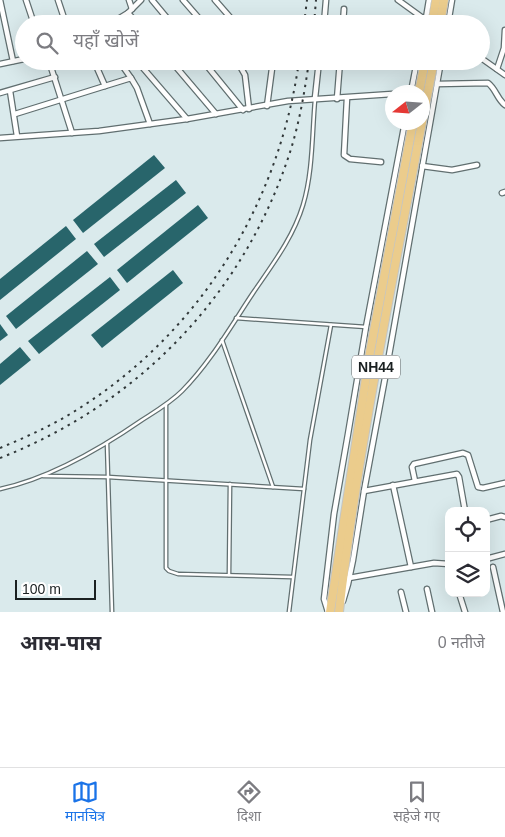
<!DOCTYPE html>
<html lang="hi">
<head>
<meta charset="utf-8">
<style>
	:root { --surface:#fff; --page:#f2f2f3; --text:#2b2b33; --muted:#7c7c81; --line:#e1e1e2; --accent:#1a73e8 }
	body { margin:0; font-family:Helvetica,"Noto Sans Devanagari",sans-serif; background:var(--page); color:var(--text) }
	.controls { position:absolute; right:15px; bottom:15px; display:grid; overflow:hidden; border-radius:10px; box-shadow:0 5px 20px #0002 }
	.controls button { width:45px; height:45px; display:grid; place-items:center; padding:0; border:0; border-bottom:1px solid var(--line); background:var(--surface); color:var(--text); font:25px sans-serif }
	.compass { position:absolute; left:385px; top:85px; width:45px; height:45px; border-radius:50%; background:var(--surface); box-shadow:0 5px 20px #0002; rotate:253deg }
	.scale { position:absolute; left:15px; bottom:12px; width:81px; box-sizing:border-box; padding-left:5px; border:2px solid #1a2021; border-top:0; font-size:14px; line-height:18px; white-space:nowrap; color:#1a2021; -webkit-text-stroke:4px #fff; paint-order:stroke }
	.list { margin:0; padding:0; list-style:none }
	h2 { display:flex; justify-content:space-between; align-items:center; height:65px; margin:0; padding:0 20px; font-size:21px }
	h2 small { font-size:16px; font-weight:400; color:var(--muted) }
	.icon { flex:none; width:28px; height:28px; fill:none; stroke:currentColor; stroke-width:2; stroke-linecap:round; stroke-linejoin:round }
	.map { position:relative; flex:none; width:505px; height:612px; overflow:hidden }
	.search { position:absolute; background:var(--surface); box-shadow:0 5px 20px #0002; left:15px; right:15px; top:15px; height:55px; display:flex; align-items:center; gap:12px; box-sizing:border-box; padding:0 18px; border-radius:28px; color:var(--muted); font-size:19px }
	.sheet { height:155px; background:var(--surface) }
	nav { display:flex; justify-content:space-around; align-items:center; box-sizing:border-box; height:70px; border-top:1px solid var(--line); background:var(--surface); font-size:14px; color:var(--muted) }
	nav a { display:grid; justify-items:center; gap:2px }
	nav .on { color:var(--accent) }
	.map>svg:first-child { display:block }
	.building { fill:#28656b }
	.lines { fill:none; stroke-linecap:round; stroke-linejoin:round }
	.service-casing { stroke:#616f70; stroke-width:5 }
	.minor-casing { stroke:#616f70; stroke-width:7 }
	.trunk-casing { stroke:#c3c5c5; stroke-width:10 }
	.service { stroke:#fff; stroke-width:2.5 }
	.minor { stroke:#fff; stroke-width:4.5 }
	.trunk { stroke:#ebcc8c; stroke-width:8 }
	.rail { stroke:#313839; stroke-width:2; stroke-dasharray:2.5 5; stroke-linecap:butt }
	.labels { text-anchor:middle; stroke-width:5; stroke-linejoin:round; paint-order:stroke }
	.shield { fill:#fff; stroke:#5f6364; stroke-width:1 }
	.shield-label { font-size:14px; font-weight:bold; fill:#1a2021 }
</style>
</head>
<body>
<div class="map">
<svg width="505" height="612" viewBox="0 0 505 612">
	<rect width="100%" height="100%" fill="#daeaec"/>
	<!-- building -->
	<g class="building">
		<polygon points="154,155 165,168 83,233 73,220"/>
		<polygon points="176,180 186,193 104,257 94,244"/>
		<polygon points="198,205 208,218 127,283 117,270"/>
		<polygon points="66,226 76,239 0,300 0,279"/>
		<polygon points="87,251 98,264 16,329 6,316"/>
		<polygon points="173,270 183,283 102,348 91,335"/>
		<polygon points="110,277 120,290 39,354 28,341"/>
		<polygon points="0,324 8,335 0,341"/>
		<polygon points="20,347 31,360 0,385 0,364"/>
	</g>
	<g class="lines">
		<defs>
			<g id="service">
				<polyline points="236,318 366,327"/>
				<polyline points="222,340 273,487"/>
				<polyline points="166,405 166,568 169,571 178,574 292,577"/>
				<polyline points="107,443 112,612"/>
				<polyline points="43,476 108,477 304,489"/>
				<path d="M 0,489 C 51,478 100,449 142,420 C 156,411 170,403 182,391 C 210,363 231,326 253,293 C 272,265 293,238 303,205 C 313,172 312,134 315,100"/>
				<polyline points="229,575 230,484"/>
				<polyline points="289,612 310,440 331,325"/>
			</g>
			<g id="minor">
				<polyline points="0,0 13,61"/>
				<polyline points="26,0 34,24"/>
				<polyline points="58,0 66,24"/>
				<polyline points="129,0 132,9"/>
				<polyline points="152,0 172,24"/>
				<polyline points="183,0 204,24"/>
				<polyline points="215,0 236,24"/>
				<polyline points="398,0 427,21"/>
				<polyline points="128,13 138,24"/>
				<polyline points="110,24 128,13 141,0"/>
				<polyline points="324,24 326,0"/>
				<polyline points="343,24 344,9"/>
				<polyline points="425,24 429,0"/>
				<polyline points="448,24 452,0"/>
				<polyline points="481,58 505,75"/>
				<polyline points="49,61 72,133"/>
				<polyline points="119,61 131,78"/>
				<polyline points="137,61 187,119"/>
				<polyline points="171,61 216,114"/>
				<polyline points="203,61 243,110"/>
				<polyline points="237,61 245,75 249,109"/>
				<polyline points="0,64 24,59"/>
				<polyline points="497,69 504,48 505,30"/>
				<path d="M 437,84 L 488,83 C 496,89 497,99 505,105"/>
				<polyline points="105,86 131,78 137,88 150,124"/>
				<polyline points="10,91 17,136"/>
				<polyline points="411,92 417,61"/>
				<polyline points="0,93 55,77"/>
				<polyline points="315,98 319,61"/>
				<polyline points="347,98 344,155 350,159 381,162"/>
				<polyline points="337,99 340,61"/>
				<polyline points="267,106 273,61"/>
				<polyline points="15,114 105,86 94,61"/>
				<polyline points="0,138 99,131 187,119 288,101 392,94"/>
				<polyline points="422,166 452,170 477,165"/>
				<polyline points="502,193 505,192"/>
				<polyline points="415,481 412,467 414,464 463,453 468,455 478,487 483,488 505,483"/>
				<polyline points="393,485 411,567"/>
				<polyline points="364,491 457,474 459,477 465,511"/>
				<polyline points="486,520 501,516 505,517"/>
				<polyline points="486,559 505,554"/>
				<polyline points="493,567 503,612"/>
				<polyline points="349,578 434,563 449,564"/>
				<polyline points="427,589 432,612"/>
				<polyline points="401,592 406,612"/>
				<polyline points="459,593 465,612"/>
				<polyline points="343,601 348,584 353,560 364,491 385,378 441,61"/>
				<polyline points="328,612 324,599 334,514 348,434 366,327 405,122"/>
			</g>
			<g id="trunk">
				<polyline points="432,24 436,0"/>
				<polyline points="440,24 444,0"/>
				<polyline points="419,92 425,61"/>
				<polyline points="422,122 434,61"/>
				<polyline points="330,612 370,352 413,122"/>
				<path d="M 339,612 C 358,447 392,285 422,122"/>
			</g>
		</defs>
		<!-- service casing -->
		<use href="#service" class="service-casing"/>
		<!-- minor casing -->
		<use href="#minor" class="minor-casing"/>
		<!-- trunk casing -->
		<use href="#trunk" class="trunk-casing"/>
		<!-- service -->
		<use href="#service" class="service"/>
		<!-- minor -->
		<use href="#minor" class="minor"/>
		<!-- trunk -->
		<use href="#trunk" class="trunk"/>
		<!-- rail -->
		<g class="rail">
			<polyline points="304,24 307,0"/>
			<polyline points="314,24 316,0"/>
			<path d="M 0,448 C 26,437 51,426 75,411 C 199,334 279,205 299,61"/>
			<path d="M 0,458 C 135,405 238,301 286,164 C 298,131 304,96 309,61"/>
		</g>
	</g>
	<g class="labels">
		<!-- shield labels -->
		<rect class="shield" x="352" y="355.5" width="48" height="23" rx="4"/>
		<g class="shield-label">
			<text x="376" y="372">NH44</text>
		</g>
	</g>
</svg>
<div class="controls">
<button><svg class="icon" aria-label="locate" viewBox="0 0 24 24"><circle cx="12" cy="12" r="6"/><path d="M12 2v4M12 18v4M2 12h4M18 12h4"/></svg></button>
<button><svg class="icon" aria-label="layers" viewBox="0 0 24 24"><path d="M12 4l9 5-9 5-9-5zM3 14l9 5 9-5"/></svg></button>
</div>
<svg class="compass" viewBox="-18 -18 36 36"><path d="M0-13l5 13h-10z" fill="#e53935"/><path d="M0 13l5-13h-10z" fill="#7c7c81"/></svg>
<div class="scale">100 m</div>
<div class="search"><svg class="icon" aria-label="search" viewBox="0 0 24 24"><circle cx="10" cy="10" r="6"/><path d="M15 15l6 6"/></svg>यहाँ खोजें</div>
</div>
<section class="sheet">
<h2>आस-पास<small>0 नतीजे</small></h2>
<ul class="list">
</ul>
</section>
<nav>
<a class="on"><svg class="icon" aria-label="map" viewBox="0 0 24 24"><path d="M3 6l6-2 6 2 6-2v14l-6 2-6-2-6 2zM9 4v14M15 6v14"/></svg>मानचित्र</a>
<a><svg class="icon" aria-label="directions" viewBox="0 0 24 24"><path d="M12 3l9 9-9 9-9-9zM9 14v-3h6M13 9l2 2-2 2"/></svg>दिशा</a>
<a><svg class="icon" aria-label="saved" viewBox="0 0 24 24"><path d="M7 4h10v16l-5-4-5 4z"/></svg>सहेजे गए</a>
</nav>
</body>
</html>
